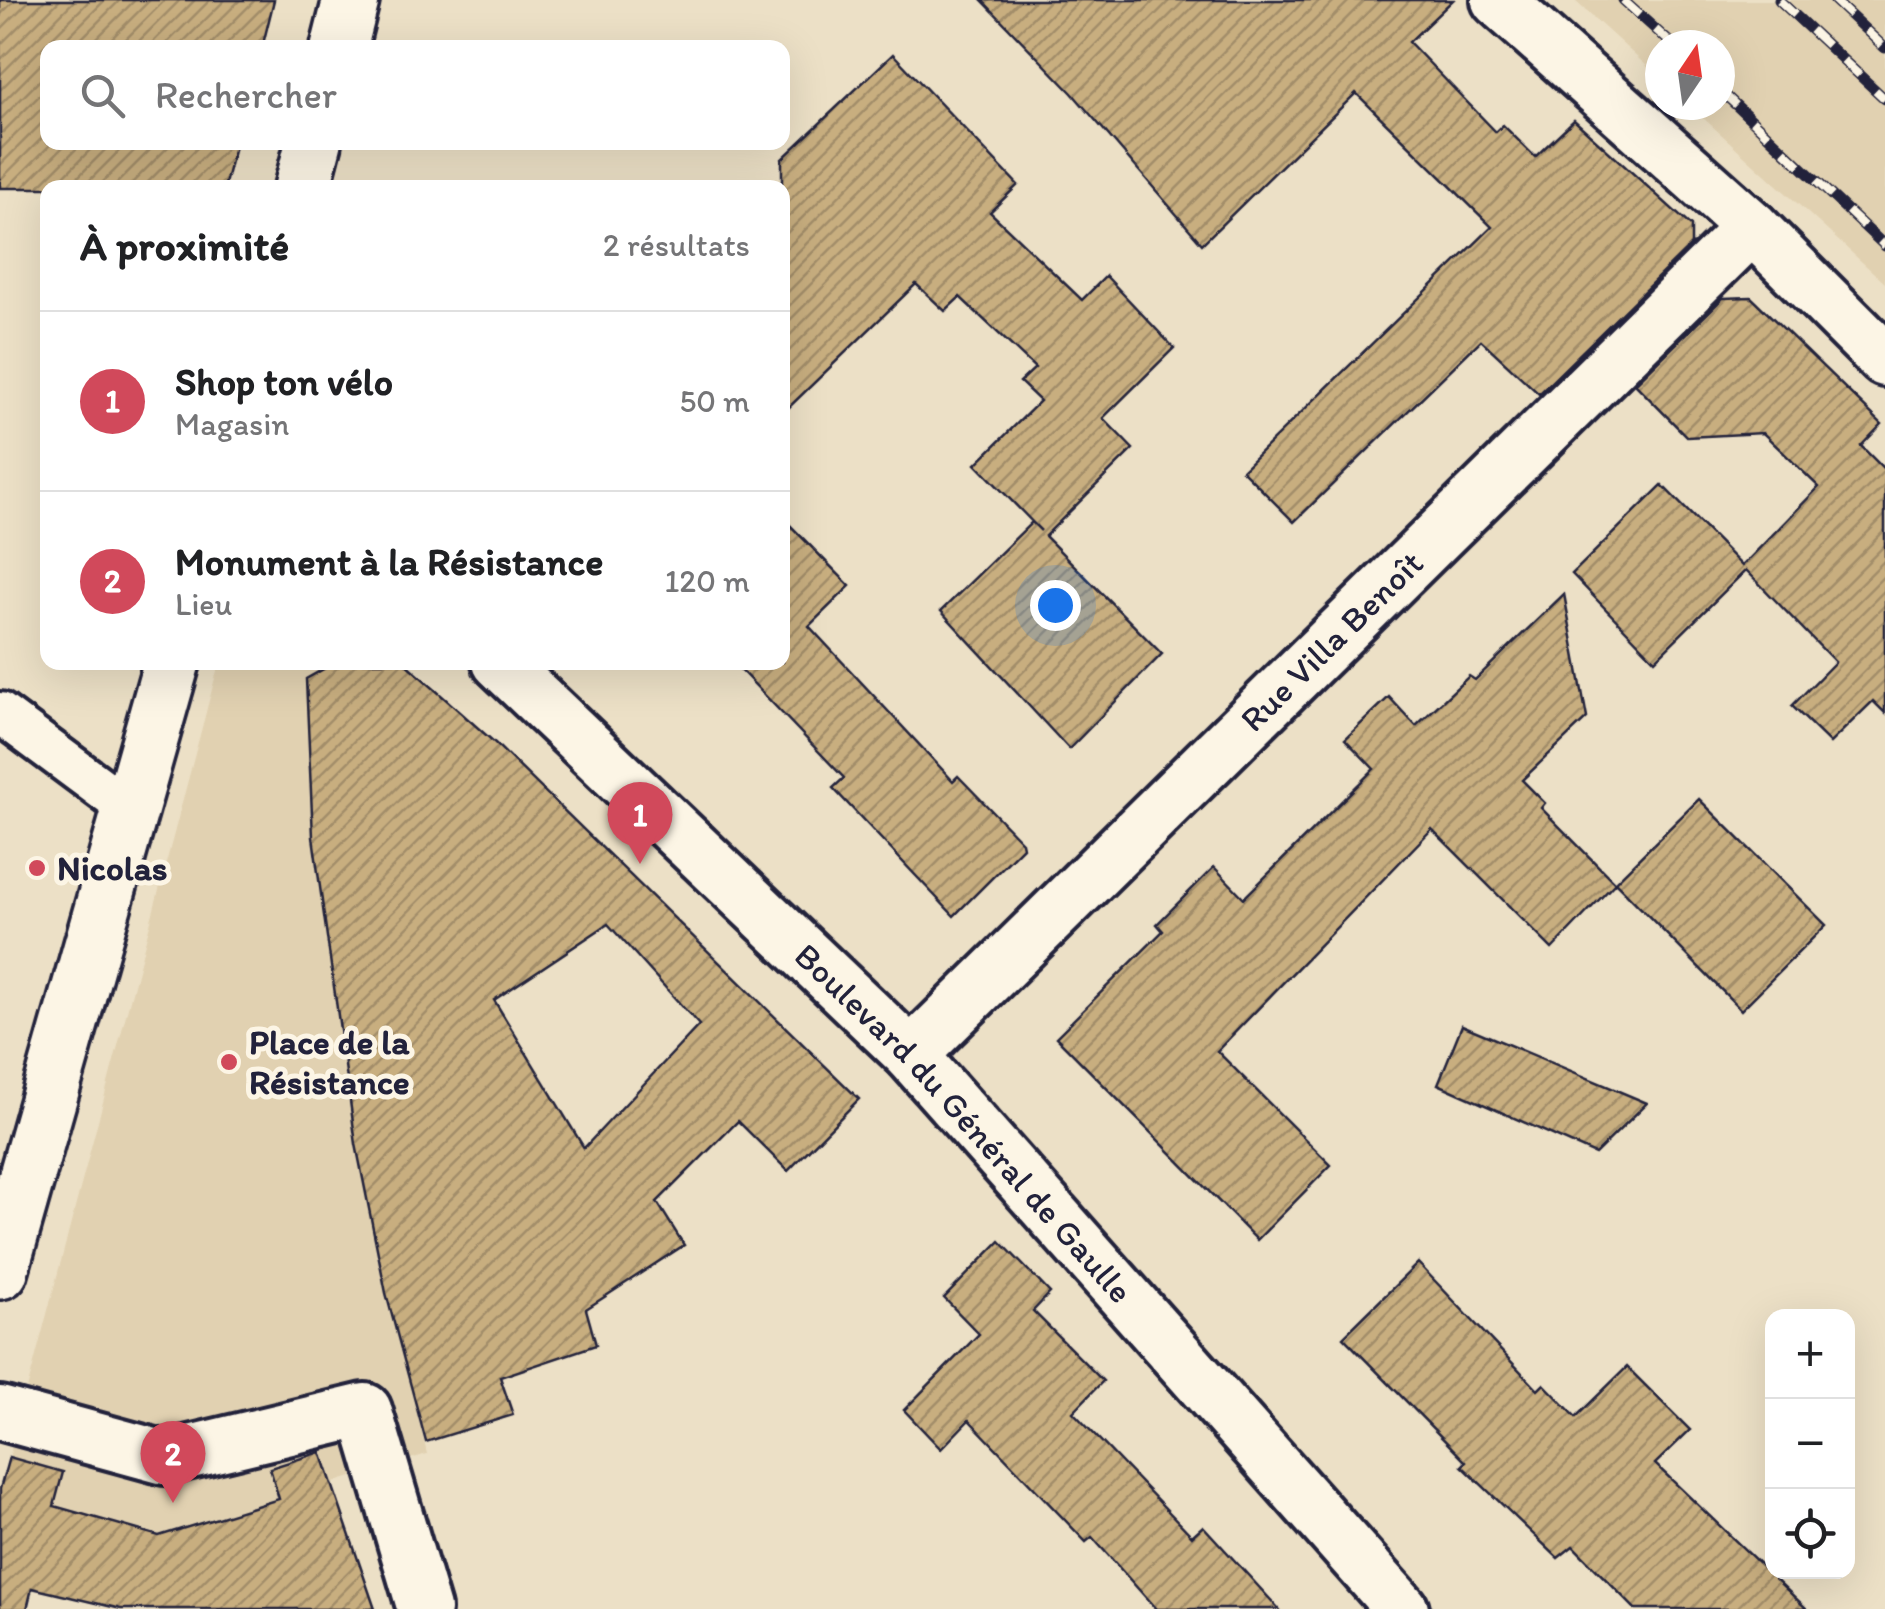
<!DOCTYPE html>
<html lang="fr">
<head>
<meta charset="utf-8">
<style>
	:root { --surface:#fff; --page:#f2f2f2; --text:#202124; --muted:#757577; --line:#e0e0e0; --accent:#d1495b }
	body { margin:0; font-family:Itim,sans-serif; background:var(--page); color:var(--text) }
	.controls { position:absolute; right:30px; bottom:30px; display:grid; overflow:hidden; border-radius:20px; box-shadow:0 10px 40px #0002 }
	.controls button { width:90px; height:90px; display:grid; place-items:center; padding:0; border:0; border-bottom:2px solid var(--line); background:var(--surface); color:var(--text); font:50px sans-serif }
	.compass { position:absolute; left:1645px; top:30px; width:90px; height:90px; border-radius:50%; background:var(--surface); box-shadow:0 10px 40px #0002; rotate:13deg }
	.you { position:absolute; left:1055px; top:605px; width:35px; height:35px; margin:-25px; border:8px solid #fff; border-radius:50%; background:#1a73e8; box-shadow:0 0 0 15px #1a73e833 }
	.badge { display:grid; place-items:center; width:65px; height:65px; border-radius:50%; background:var(--accent); color:#fff; font-size:32px; font-weight:700 }
	.pin { position:absolute; translate:-50% -82px; filter:drop-shadow(0 2px 5px #0008) }
	.pin::after { content:''; position:absolute; top:52px; width:35px; height:30px; background:inherit; clip-path:polygon(0 0,100% 0,50% 100%) }
	.list { margin:0; padding:0; list-style:none }
	h2 { display:flex; justify-content:space-between; align-items:center; height:130px; margin:0; padding:0 40px; font-size:42px }
	h2 small { font-size:32px; font-weight:400; color:var(--muted) }
	.list li { display:grid; grid-template-columns:65px 1fr auto; gap:30px; align-items:center; box-sizing:border-box; height:180px; padding:0 40px; border-top:2px solid var(--line) }
	.list b { display:block; font-size:38px; white-space:nowrap }
	.list p { margin:0; font-size:32px; white-space:nowrap; color:var(--muted) }
	.list em { font-size:32px; font-style:normal; color:var(--muted) }
	.icon { flex:none; width:55px; height:55px; fill:none; stroke:currentColor; stroke-width:2; stroke-linecap:round; stroke-linejoin:round }
	.map { position:relative; flex:none; width:1885px; height:1609px; overflow:hidden }
	.search { position:absolute; background:var(--surface); box-shadow:0 10px 40px #0002; left:40px; top:40px; width:750px; height:110px; display:flex; align-items:center; gap:25px; box-sizing:border-box; padding:0 35px; border-radius:20px; color:var(--muted); font-size:38px }
	.panel { position:absolute; background:var(--surface); box-shadow:0 10px 40px #0002; left:40px; top:180px; width:750px; height:490px; border-radius:20px }
	.map>svg:first-child { display:block }
	.built { fill:#e1d1b1 }
	.building { fill:url(#building-hatch); stroke:#22223b; stroke-width:2.5; fill-rule:evenodd }
	.lines { fill:none; stroke-linecap:round; stroke-linejoin:round }
	.pedestrian-casing { stroke:#22223b; stroke-width:48 }
	.minor-casing { stroke:#22223b; stroke-width:60 }
	.secondary-casing { stroke:#22223b; stroke-width:62 }
	.pedestrian { stroke:#fcf5e5; stroke-width:40 }
	.minor { stroke:#fcf5e5; stroke-width:52 }
	.secondary { stroke:#fcf5e5; stroke-width:55 }
	.rail-casing { stroke:#22223b; stroke-width:11 }
	.rail { stroke:#fcf5e5; stroke-width:8; stroke-dasharray:22; stroke-linecap:butt }
	.poi-dot { fill:#d1495b; stroke:#fcf5e5; stroke-width:4 }
	.labels { text-anchor:middle; stroke-width:10; stroke-linejoin:round; paint-order:stroke }
	.street-label { font-size:35px; fill:#22223b; stroke:#fcf5e5 }
	.poi-label { font-size:35px; font-weight:bold; fill:#22223b; stroke:#fcf5e5; text-anchor:start }
</style>
</head>
<body>
<div class="map">
<svg width="1885" height="1609" viewBox="0 0 1885 1609">
	<defs>
		<pattern id="building-hatch" width="6" height="6" patternUnits="userSpaceOnUse" patternTransform="scale(2.5)"><rect width="6" height="6" fill="#c8ae7f"/><path d="M-1 1l2-2M0 6l6-6M5 7l2-2" fill="none" stroke="#a28d69"/></pattern>
	</defs>
	<rect width="100%" height="100%" fill="#ece0c6"/>
	<filter id="ink" filterUnits="userSpaceOnUse"><feTurbulence type="fractalNoise" baseFrequency=".01" numOctaves="2"/><feDisplacementMap in="SourceGraphic" scale="20" xChannelSelector="R" yChannelSelector="G"/><feConvolveMatrix kernelMatrix="1 2 1 2 8 2 1 2 1" color-interpolation-filters="sRGB"/></filter>
	<g filter="url(#ink)">
		<!-- built -->
		<g class="built">
			<polygon points="1574,0 1885,0 1885,283 1689,105 1720,105 1720,45 1660,45 1660,78"/>
			<polygon points="219,663 336,663 306,680 317,869 356,1145 427,1454 162,1535 0,1492"/>
		</g>
		<!-- building -->
		<g class="building">
			<polygon points="0,0 274,0 262,48 48,48 48,142 236,142 224,188 0,188"/>
			<polygon points="982,0 1453,0 1409,42 1496,132 1503,125 1535,157 1574,120 1691,226 1691,245 1539,394 1481,340 1294,522 1242,470 1492,227 1356,93 1202,244 1072,93"/>
			<polygon points="893,54 1018,185 990,212 1082,300 1106,276 1174,348 1103,418 1133,449 1045,536 1162,654 1069,749 941,611 1032,522 1041,531 976,464 1040,401 1020,382 1035,368 960,297 945,311 916,284 782,414 782,159"/>
			<polygon points="1751,297 1882,424 1861,446 1885,470 1885,713 1873,701 1830,743 1792,706 1835,662 1746,570 1655,660 1572,574 1662,485 1742,566 1819,487 1763,433 1687,437 1635,384 1723,298"/>
			<polygon points="782,517 850,586 809,626 953,781 958,776 1022,842 1023,847 954,916 833,788 844,778 733,662 782,662"/>
			<polygon points="1564,594 1587,718 1522,780 1545,803 1541,808 1615,883 1552,949 1432,829 1217,1051 1331,1165 1257,1240 1056,1037 1163,931 1157,924 1214,867 1244,898 1374,769 1345,739 1389,697 1416,726 1469,676 1475,680"/>
			<path d="M 336,662 L 404,662 L 495,743 L 859,1099 L 788,1171 L 738,1121 L 657,1202 L 684,1245 L 586,1309 L 596,1345 L 500,1377 L 513,1415 L 426,1442 L 386,1293 L 356,1144 L 313,837 L 306,679 ZM 608,924 L 699,1025 L 584,1148 L 494,1000 Z"/>
			<polygon points="1699,799 1826,925 1741,1010 1615,882"/>
			<polygon points="1462,1025 1647,1103 1595,1154 1438,1084"/>
			<polygon points="1000,1241 1050,1293 1033,1311 1103,1381 1073,1412 1192,1536 1203,1526 1279,1609 1156,1609 1092,1537 1086,1542 969,1420 941,1449 904,1410 979,1334 944,1298"/>
			<polygon points="1418,1263 1538,1390 1544,1384 1576,1417 1627,1367 1690,1430 1655,1464 1807,1609 1635,1609 1573,1546 1558,1558 1462,1466 1466,1462 1343,1337"/>
			<polygon points="321,1452 375,1609 121,1609 32,1588 27,1609 0,1609 0,1489 9,1457 63,1472 54,1506 159,1536 279,1499 270,1468"/>
		</g>
		<g class="lines">
			<defs>
				<polyline id="pedestrian" points="0,713 129,809"/>
				<g id="minor">
					<polyline points="1498,0 1752,227 1885,360"/>
					<path id="s1" d="M 499,662 L 911,1055 L 1402,1609"/>
					<path id="s2" d="M 911,1055 L 1752,227"/>
					<polyline points="0,1413 165,1458 365,1410 424,1609"/>
				</g>
				<g id="secondary">
					<polyline points="339,48 351,0"/>
					<polyline points="302,188 314,142"/>
					<polyline points="0,1271 172,662"/>
				</g>
			</defs>
			<!-- pedestrian casing -->
			<use href="#pedestrian" class="pedestrian-casing"/>
			<!-- minor casing -->
			<use href="#minor" class="minor-casing"/>
			<!-- secondary casing -->
			<use href="#secondary" class="secondary-casing"/>
			<!-- pedestrian -->
			<use href="#pedestrian" class="pedestrian"/>
			<!-- minor -->
			<use href="#minor" class="minor"/>
			<!-- secondary -->
			<use href="#secondary" class="secondary"/>
			<defs>
				<g id="rail">
					<polyline points="1623,0 1673,45"/>
					<polyline points="1779,0 1885,99"/>
					<polyline points="1834,0 1885,48"/>
					<polyline points="1720,90 1885,246"/>
				</g>
			</defs>
			<!-- rail casing -->
			<use href="#rail" class="rail-casing"/>
			<!-- rail -->
			<use href="#rail" class="rail"/>
		</g>
	</g>
	<!-- markers -->
	<g class="poi-dot">
		<circle cx="37" cy="868" r="10"/>
		<circle cx="229" cy="1062" r="10"/>
	</g>
	<g class="labels">
		<!-- street labels -->
		<g class="street-label">
			<text dy="12" stroke="none"><textPath href="#s2" startOffset="590">Rue Villa Benoît</textPath></text>
			<text dy="12" stroke="none"><textPath href="#s1" startOffset="655">Boulevard du Général de Gaulle</textPath></text>
		</g>
		<!-- poi labels -->
		<g class="poi-label">
			<text x="57" y="880">Nicolas</text>
			<text x="249" y="1054">Place de la<tspan x="249" dy="40">Résistance</tspan></text>
		</g>
	</g>
</svg>
<div class="controls">
<button>+</button>
<button>−</button>
<button><svg class="icon" aria-label="locate" viewBox="0 0 24 24"><circle cx="12" cy="12" r="6"/><path d="M12 2v4M12 18v4M2 12h4M18 12h4"/></svg></button>
</div>
<svg class="compass" viewBox="-18 -18 36 36"><path d="M0-13l5 13h-10z" fill="#e53935"/><path d="M0 13l5-13h-10z" fill="#757577"/></svg>
<div class="you"></div>
<div class="pin badge" style="left:640px;top:864px">1</div>
<div class="pin badge" style="left:173px;top:1503px">2</div>
<div class="search"><svg class="icon" aria-label="search" viewBox="0 0 24 24"><circle cx="10" cy="10" r="6"/><path d="M15 15l6 6"/></svg>Rechercher</div>
<section class="panel">
<h2>À proximité<small>2 résultats</small></h2>
<ul class="list">
<li><span class="badge">1</span><div><b>Shop ton vélo</b><p>Magasin</p></div><em>50 m</em></li>
<li><span class="badge">2</span><div><b>Monument à la Résistance</b><p>Lieu</p></div><em>120 m</em></li>
</ul>
</section>
</div>
</body>
</html>
